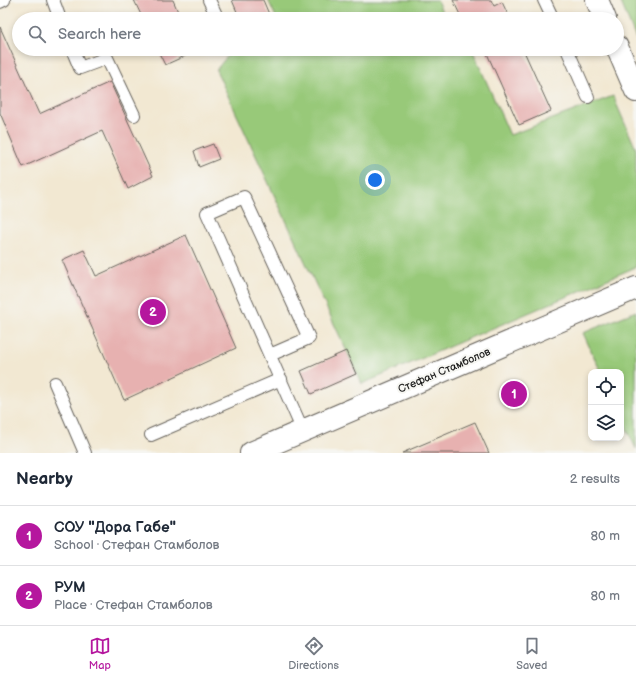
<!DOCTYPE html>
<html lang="en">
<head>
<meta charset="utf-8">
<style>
	:root { --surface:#fff; --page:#f6f6f7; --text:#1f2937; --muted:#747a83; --line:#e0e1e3; --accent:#b5179e }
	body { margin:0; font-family:"Balsamiq Sans",sans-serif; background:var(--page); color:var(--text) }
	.controls { position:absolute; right:12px; bottom:12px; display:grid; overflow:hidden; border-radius:8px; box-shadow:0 2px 6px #0003 }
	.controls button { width:36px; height:36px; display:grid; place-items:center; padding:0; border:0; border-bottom:1px solid var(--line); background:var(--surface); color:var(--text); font:20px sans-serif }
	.you { position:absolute; left:375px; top:180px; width:14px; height:14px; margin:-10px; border:3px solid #fff; border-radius:50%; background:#1a73e8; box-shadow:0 0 0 6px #1a73e833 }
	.badge { display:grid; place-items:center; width:26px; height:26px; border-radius:50%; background:var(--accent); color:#fff; font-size:13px; font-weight:700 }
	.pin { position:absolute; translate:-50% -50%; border:2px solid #fff; box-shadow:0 1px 4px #0006 }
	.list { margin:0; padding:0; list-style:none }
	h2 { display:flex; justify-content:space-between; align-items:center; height:52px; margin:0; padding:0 16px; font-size:17px }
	h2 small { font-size:13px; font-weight:400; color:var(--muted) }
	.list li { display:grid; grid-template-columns:26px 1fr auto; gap:12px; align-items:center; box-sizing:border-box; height:60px; padding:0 16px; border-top:1px solid var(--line) }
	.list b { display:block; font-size:15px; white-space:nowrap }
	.list p { margin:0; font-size:13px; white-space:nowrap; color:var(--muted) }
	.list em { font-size:13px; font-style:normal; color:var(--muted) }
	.icon { flex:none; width:22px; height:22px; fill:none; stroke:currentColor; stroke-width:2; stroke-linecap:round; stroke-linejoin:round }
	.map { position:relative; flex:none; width:636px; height:453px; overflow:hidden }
	.search { position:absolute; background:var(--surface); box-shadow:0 2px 6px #0003; left:12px; right:12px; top:12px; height:44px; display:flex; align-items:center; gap:10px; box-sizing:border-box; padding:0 14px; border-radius:22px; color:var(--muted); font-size:15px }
	.sheet { height:172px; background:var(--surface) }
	nav { display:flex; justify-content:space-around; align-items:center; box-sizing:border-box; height:56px; border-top:1px solid var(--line); background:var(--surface); font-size:11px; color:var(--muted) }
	nav a { display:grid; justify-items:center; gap:2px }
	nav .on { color:var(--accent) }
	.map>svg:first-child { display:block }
	.green { fill:#98c979; stroke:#5a724a }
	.building { fill:#e7b1b0 }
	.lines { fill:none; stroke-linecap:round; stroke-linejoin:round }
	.service-casing { stroke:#67635c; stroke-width:14 }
	.minor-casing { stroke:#67635c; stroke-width:24 }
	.service { stroke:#fff; stroke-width:12 }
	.minor { stroke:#fff; stroke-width:22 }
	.labels { text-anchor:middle; stroke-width:4; stroke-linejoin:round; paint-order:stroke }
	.street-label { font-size:11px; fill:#1c1c1c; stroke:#f6f6f2 }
</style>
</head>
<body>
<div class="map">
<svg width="636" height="453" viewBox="0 0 636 453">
	<rect width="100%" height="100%" fill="#f6f6f2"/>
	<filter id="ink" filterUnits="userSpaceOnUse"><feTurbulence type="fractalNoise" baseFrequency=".025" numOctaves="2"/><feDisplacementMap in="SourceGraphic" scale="8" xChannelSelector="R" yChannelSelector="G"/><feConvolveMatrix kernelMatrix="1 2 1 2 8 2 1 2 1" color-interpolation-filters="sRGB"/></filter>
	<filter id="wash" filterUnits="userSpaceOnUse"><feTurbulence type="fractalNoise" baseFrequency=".012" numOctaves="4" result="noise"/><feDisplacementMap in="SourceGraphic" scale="16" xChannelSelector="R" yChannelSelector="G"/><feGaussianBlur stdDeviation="0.9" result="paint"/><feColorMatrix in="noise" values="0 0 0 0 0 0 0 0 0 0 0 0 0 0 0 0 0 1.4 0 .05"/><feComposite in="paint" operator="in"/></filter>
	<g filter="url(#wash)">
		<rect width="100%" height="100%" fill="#f2e8d2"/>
		<!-- green -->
		<g class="green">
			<polygon points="268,0 437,0 445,19 277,19"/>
			<polygon points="620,0 636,0 636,39"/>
			<polygon points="233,49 472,49 510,135 613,96 636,149 636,267 362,384 216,70"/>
			<polygon points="636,311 636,449 621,416 621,372 601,372 583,333"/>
		</g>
		<g id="blocks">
			<!-- building -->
			<g class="building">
				<polygon points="134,0 173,0 181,19 143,19"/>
				<polygon points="232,0 263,0 271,19 240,19"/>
				<polygon points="453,0 491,0 494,6 502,2 510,19 462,19"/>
				<polygon points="0,27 39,114 110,82 153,176 128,189 102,131 23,167 0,113"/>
				<polygon points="157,49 195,49 196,51 165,65"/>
				<polygon points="485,49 523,49 551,111 519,125"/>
				<polygon points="213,144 219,159 199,167 194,151"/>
				<polygon points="186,235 236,348 124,400 62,260 84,250 96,276"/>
				<polygon points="346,351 356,374 311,394 301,371"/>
				<polygon points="475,422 489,453 402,453"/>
			</g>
		</g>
	</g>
	<g filter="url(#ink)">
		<use href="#blocks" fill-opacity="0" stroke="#67635c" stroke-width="1"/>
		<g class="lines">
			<defs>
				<g id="service">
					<polyline points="53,0 60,19"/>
					<polyline points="209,0 218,19"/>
					<polyline points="544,0 553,19"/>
					<polyline points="0,2 4,0"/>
					<polyline points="72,49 80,68 107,58 134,115"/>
					<polyline points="567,49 588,97"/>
					<polyline points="270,355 309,338 244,197 207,213 303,431"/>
					<polyline points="55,383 85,453"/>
					<polyline points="151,435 281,379"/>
				</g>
				<g id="minor">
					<polyline points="597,0 605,19"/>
					<polyline points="617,47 636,91"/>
					<polyline points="251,453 636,288"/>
				</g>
			</defs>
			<!-- service casing -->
			<use href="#service" class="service-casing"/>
			<!-- minor casing -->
			<use href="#minor" class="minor-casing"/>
			<!-- service -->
			<use href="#service" class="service"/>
			<!-- minor -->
			<use href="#minor" class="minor"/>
		</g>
	</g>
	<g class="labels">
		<!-- street labels -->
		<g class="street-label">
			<text transform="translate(444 370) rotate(-23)" y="4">Стефан Стамболов</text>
		</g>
	</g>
</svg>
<div class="controls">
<button><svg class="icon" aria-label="locate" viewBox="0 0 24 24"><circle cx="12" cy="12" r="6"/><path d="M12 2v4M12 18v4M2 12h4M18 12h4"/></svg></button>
<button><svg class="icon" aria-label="layers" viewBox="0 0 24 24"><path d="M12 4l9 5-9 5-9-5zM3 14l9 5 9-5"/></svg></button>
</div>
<div class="you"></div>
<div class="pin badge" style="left:514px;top:394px">1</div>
<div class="pin badge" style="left:153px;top:312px">2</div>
<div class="search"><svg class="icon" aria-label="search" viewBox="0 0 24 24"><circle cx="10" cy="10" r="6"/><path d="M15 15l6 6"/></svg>Search here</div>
</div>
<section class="sheet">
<h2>Nearby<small>2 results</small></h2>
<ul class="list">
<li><span class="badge">1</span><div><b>СОУ &quot;Дора Габе&quot;</b><p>School · Стефан Стамболов</p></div><em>80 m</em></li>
<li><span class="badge">2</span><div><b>РУМ</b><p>Place · Стефан Стамболов</p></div><em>80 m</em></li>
</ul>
</section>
<nav>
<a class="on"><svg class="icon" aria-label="map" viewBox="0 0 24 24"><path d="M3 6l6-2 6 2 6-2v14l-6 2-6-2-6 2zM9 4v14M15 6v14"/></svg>Map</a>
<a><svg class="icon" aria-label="directions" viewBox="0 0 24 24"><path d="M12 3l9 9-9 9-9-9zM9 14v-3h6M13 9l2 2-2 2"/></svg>Directions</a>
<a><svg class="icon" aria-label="saved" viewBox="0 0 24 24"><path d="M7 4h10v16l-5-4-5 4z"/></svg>Saved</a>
</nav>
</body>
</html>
